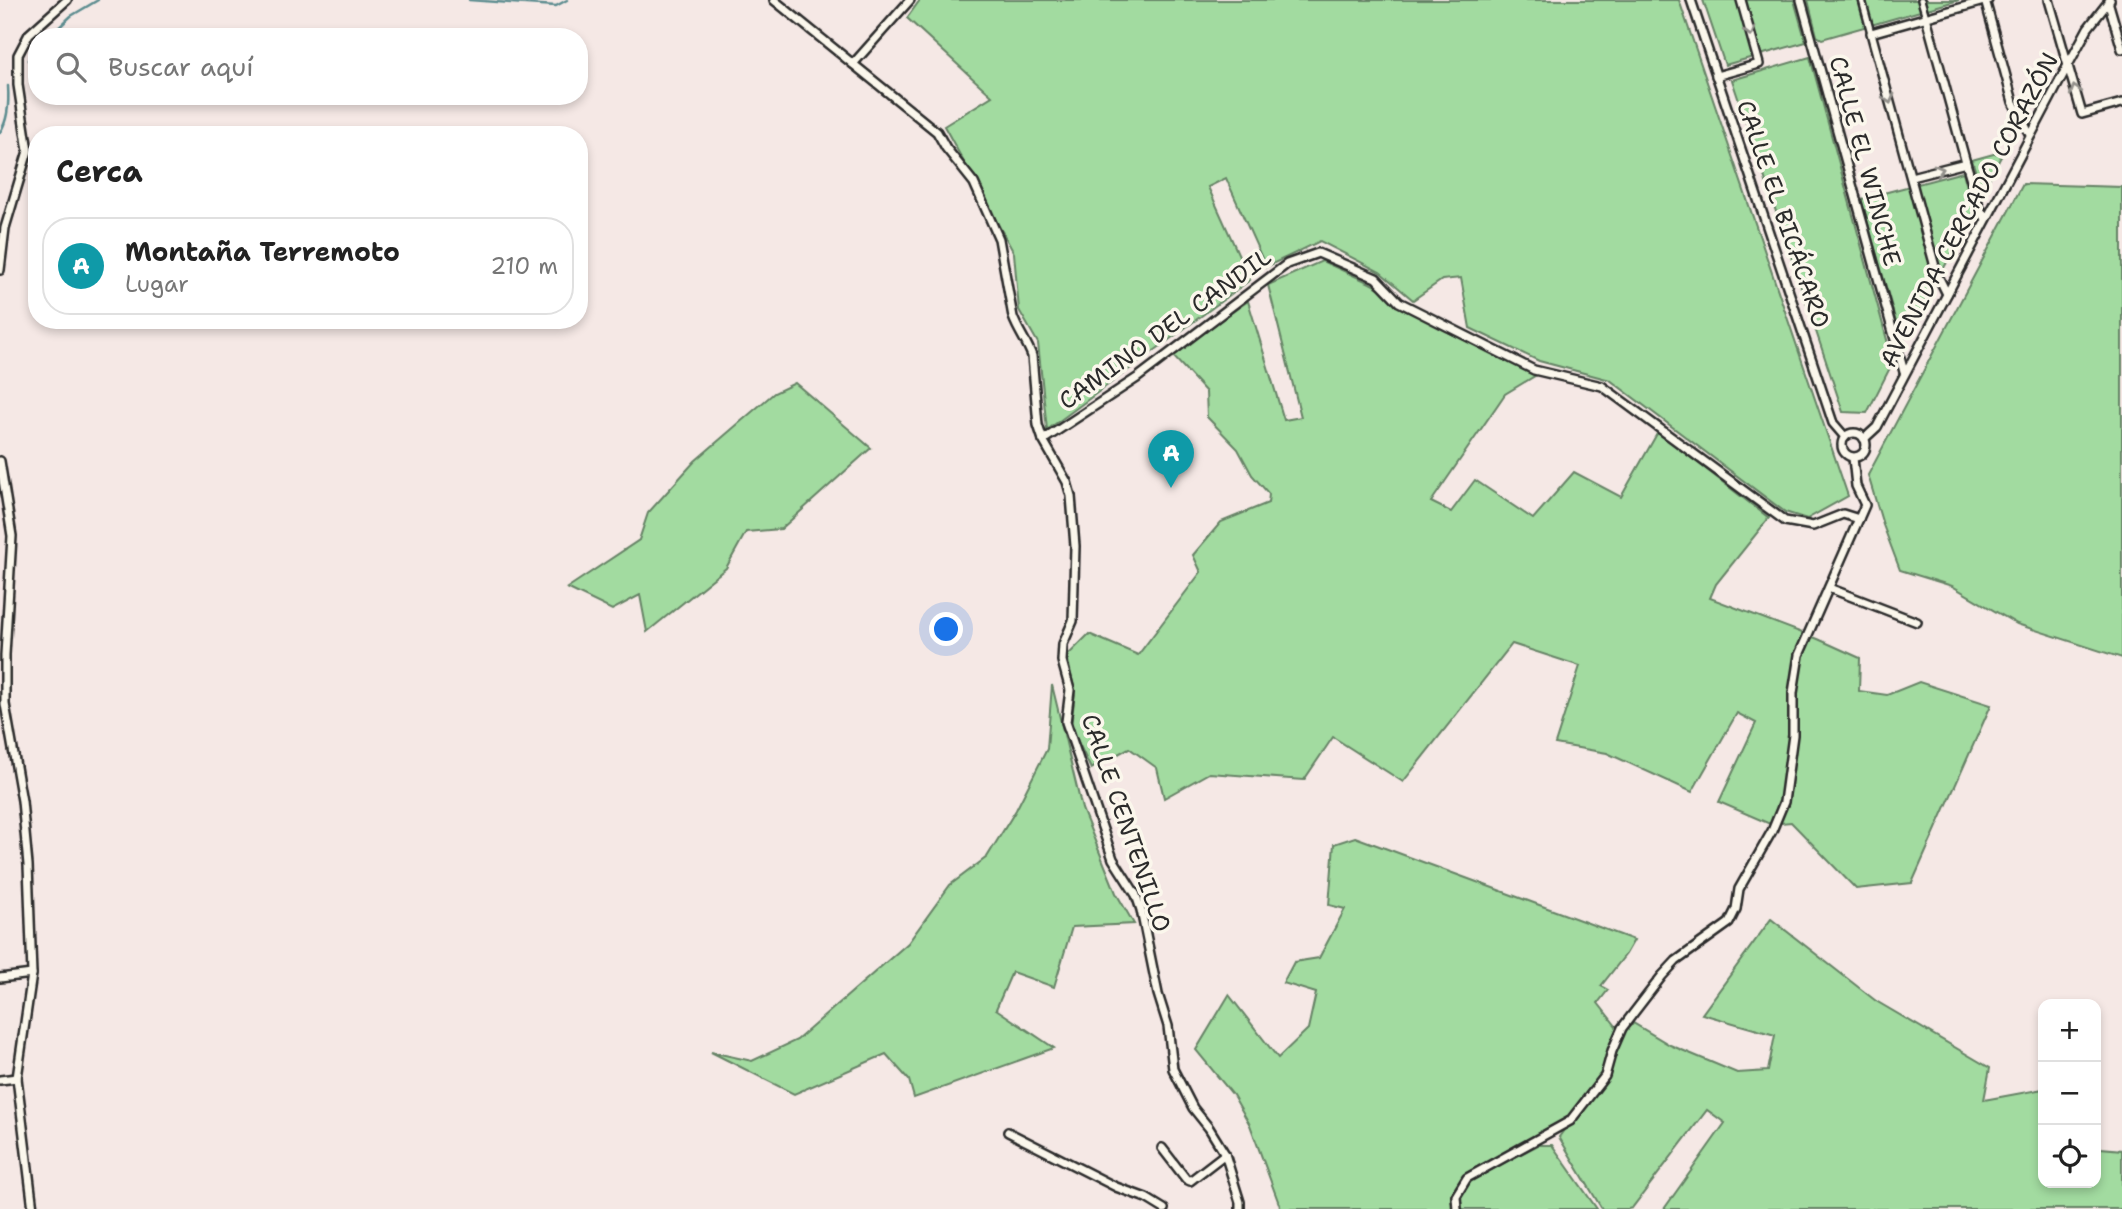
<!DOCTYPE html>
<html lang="es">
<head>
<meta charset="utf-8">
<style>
	:root { --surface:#fff; --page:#f2f2f2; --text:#222; --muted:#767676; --line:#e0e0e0; --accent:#db2777 }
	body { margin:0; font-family:"Shantell Sans",sans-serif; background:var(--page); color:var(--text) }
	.controls { position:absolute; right:21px; bottom:21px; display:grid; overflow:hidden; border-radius:14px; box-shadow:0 4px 10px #0003 }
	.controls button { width:63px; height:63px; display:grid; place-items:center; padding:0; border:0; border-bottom:2px solid var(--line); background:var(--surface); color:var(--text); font:35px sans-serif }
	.you { position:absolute; left:947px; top:630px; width:24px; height:24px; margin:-18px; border:5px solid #fff; border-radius:50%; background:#1a73e8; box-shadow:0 0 0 10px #1a73e833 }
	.badge { display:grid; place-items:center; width:46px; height:46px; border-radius:50%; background:var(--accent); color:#fff; font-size:23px; font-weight:700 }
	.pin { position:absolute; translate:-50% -58px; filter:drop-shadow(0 2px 4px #0008) }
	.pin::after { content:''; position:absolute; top:37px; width:24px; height:21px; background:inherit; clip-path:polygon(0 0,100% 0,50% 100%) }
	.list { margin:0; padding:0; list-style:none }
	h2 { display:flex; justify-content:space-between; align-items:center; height:91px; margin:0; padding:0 28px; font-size:30px }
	h2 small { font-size:23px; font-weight:400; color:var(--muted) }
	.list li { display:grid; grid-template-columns:46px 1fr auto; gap:21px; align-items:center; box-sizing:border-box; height:98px; margin:0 14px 14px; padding:0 14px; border:2px solid var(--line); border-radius:28px }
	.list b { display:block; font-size:26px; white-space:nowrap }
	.list p { margin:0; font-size:23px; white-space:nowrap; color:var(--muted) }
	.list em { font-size:23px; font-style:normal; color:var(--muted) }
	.icon { flex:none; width:38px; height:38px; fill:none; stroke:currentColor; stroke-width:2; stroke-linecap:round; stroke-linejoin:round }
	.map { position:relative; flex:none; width:2122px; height:1209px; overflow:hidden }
	.search { position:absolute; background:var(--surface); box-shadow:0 4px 10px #0003; left:28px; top:28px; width:560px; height:77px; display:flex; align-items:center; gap:18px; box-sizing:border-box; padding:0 24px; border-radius:28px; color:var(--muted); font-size:26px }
	.panel { position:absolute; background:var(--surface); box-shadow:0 4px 10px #0003; left:28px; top:126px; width:560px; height:203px; border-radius:28px }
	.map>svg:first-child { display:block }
	.green { fill:#a2dba0; stroke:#668366; stroke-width:2 }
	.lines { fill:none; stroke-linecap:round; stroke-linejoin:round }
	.stream { stroke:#5b8c8f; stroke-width:2.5 }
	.pedestrian-casing { stroke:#2b2b2b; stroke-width:10 }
	.minor-casing { stroke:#2b2b2b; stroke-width:12 }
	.pedestrian { stroke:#fbf7ec; stroke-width:5 }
	.minor { stroke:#fbf7ec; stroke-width:7 }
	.oneway { stroke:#93918c }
	.labels { text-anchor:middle; stroke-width:7; stroke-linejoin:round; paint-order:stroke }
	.street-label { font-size:24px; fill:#2b2b2b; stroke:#fbf7ec }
</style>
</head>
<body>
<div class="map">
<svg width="2122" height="1209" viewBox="0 0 2122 1209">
	<rect width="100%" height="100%" fill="#f5e8e5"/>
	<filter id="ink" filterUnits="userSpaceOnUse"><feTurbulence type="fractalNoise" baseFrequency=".0143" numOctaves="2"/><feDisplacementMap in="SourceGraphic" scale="14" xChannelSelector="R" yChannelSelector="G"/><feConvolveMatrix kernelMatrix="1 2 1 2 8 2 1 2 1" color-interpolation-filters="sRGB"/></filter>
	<g filter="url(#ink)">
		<!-- green -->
		<g class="green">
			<polygon points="920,0 1679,0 1848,496 1807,519 1785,512 1610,380 1539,361 1470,328 1461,278 1442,280 1413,300 1380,272 1320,241 1266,267 1226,178 1208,187 1250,280 1047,430 1038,343 1019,310 1014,253 944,126 992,96 907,18"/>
			<polygon points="1703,0 1794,0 1806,42 1725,65"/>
			<polygon points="1808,0 1959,0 1822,39 1817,36"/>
			<polygon points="1810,57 1893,362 1867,413 1843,412 1732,80"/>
			<polygon points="2004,151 1982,192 1972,160"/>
			<polygon points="1963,172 1974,214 1902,343 1861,199"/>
			<polygon points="2023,184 2122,187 2122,658 2017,624 1952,586 1900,570 1883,525 1868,475"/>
			<polygon points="1322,261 1370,283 1538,374 1505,394 1431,502 1451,512 1475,480 1533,519 1574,472 1621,497 1658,432 1769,518 1716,584 1710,598 1818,639 1860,658 1859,691 1887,695 1919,682 1991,705 1912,883 1856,889 1791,822 1770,824 1719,802 1756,723 1737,713 1692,792 1607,753 1555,744 1580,666 1512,644 1403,782 1333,737 1304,780 1209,773 1164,798 1157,768 1129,748 1091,769 1071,727 1075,692 1067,656 1089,634 1138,655 1201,572 1193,555 1221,522 1268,503 1269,494 1252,475 1238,449 1207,417 1206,392 1172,355 1248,301 1284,420 1301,417 1268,285"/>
			<polygon points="795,383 871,448 781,529 746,532 726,568 647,632 640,595 612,610 567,588 639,540 648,513 695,461 774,393"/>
			<polygon points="1052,685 1082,809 1116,893 1134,924 1072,927 1054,987 1012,972 996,1009 1054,1048 914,1098 909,1080 886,1054 794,1094 711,1052 752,1061 797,1040 908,943 950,885 987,857 1016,810 1047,749"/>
			<polygon points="1355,837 1634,940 1626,954 1601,986 1608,990 1598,1003 1616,1026 1632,1025 1633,1023 1670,1045 1737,1073 1768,1071 1775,1035 1702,1014 1771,919 1876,1001 1990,1068 1984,1100 2043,1089 2043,1183 2096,1183 2096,1140 2101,1148 2122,1150 2122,1209 1664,1209 1725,1123 1707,1110 1632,1208 1628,1209 1602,1209 1559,1137 1569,1123 1467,1178 1459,1193 1470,1181 1538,1145 1552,1145 1597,1209 1462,1209 1457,1197 1453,1209 1281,1209 1250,1125 1233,1095 1196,1050 1229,995 1278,1058 1308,1029 1316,993 1283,983 1294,962 1319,958 1345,909 1329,905 1334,844"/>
		</g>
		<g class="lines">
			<!-- stream -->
			<g class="stream">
				<polyline points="469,0 556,6 567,0"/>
				<polyline points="49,37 71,16 98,0"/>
				<polyline points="28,60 37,50"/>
				<path d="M 0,132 C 9,119 9,101 8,86"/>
			</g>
			<defs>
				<g id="pedestrian">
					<polyline points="1862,0 1871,33"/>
					<polyline points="1921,0 1926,17"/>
				</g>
				<g id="minor">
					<path d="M 774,0 L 937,132 L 946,148 L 974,183 L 999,239 L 1013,317 C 1018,331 1027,342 1032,356 L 1038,425 L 1043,440 L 1067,482 L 1071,496 L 1075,546 L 1073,621 L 1063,644 L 1062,661 L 1070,690 L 1066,722 L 1113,859 L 1136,895 L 1141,910 L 1158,994 L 1168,1026 L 1173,1069 L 1193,1108 L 1209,1128 L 1225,1154 L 1240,1202 L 1240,1209"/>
					<polyline points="1691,0 1833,423 1845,437"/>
					<polyline points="1801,0 1904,372"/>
					<polyline points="1985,0 2013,102 2030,135"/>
					<polyline points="2049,0 2082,114 2122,103"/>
					<polyline points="2108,1 2122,49"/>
					<polyline points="1926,17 1966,163 1980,209 1986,219"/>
					<polyline points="853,64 910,0"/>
					<polyline points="1716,76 1759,64 1741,0"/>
					<polyline points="1911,177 1966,163"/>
					<polyline points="0,270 5,228 28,151 18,85 18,55 29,34 67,0"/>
					<polyline points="1947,294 1937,274 1871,33 1988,0"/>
					<circle cx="1854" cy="445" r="12"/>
					<polyline points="1864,439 1877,427 2067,67 2088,28 2110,0"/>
					<polyline points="1043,440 1137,378 1287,264 1318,253 1376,278 1399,302 1534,370 1602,386 1785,521 1813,526 1843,514 1859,519"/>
					<polyline points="0,461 12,536 5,655 5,704 22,801 28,865 32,974 17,1078 33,1209"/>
					<polyline points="1829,588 1917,622"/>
					<polyline points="0,978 32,974"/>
					<polyline points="0,1080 17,1078"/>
					<polyline points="1008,1132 1116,1187 1146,1198 1164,1209"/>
					<polyline points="1162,1148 1186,1179 1190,1181 1225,1154"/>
					<polyline points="1457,1209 1456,1196 1467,1178 1570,1121 1605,1076 1612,1051 1622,1028 1662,976 1676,961 1729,923 1736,909 1739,889 1772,831 1784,802 1793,735 1793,693 1799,655 1865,505 1856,486 1853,458"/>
				</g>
			</defs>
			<!-- pedestrian casing -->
			<use href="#pedestrian" class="pedestrian-casing"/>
			<!-- minor casing -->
			<use href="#minor" class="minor-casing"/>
			<!-- pedestrian -->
			<use href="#pedestrian" class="pedestrian"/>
			<!-- minor -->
			<use href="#minor" class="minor"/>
		</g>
		<!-- one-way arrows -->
		<defs><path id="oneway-chevron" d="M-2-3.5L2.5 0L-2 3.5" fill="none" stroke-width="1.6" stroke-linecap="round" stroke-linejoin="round" transform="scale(1.75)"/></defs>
		<g class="oneway">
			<use href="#oneway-chevron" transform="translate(1750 32) rotate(75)"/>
			<use href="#oneway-chevron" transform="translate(2075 90) rotate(-107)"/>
			<use href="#oneway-chevron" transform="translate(1889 99) rotate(75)"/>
			<use href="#oneway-chevron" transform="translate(1939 170) rotate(-15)"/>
		</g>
	</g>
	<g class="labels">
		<!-- street labels -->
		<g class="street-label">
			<text transform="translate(1865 161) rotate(75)" y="8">CALLE EL WINCHE</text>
			<text transform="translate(1969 210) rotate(-62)" y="8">AVENIDA CERCADO CORAZÓN</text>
			<text transform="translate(1783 214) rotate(71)" y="8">CALLE EL BICÁCARO</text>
			<text transform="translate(1165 329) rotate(-36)" y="8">CAMINO DEL CANDIL</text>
			<text transform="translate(1126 823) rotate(71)" y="8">CALLE CENTENILLO</text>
		</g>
	</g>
</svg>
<div class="controls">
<button>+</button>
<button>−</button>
<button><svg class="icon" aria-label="locate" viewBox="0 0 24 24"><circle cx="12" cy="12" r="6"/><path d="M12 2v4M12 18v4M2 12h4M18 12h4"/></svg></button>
</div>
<div class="you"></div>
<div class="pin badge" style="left:1171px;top:488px;background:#0f9aa8">A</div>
<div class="search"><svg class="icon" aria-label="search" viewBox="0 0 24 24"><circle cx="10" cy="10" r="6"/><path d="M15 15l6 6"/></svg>Buscar aquí</div>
<section class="panel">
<h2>Cerca<small></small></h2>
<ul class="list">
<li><span class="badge" style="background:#0f9aa8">A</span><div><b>Montaña Terremoto</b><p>Lugar</p></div><em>210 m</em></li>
</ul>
</section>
</div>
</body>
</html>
